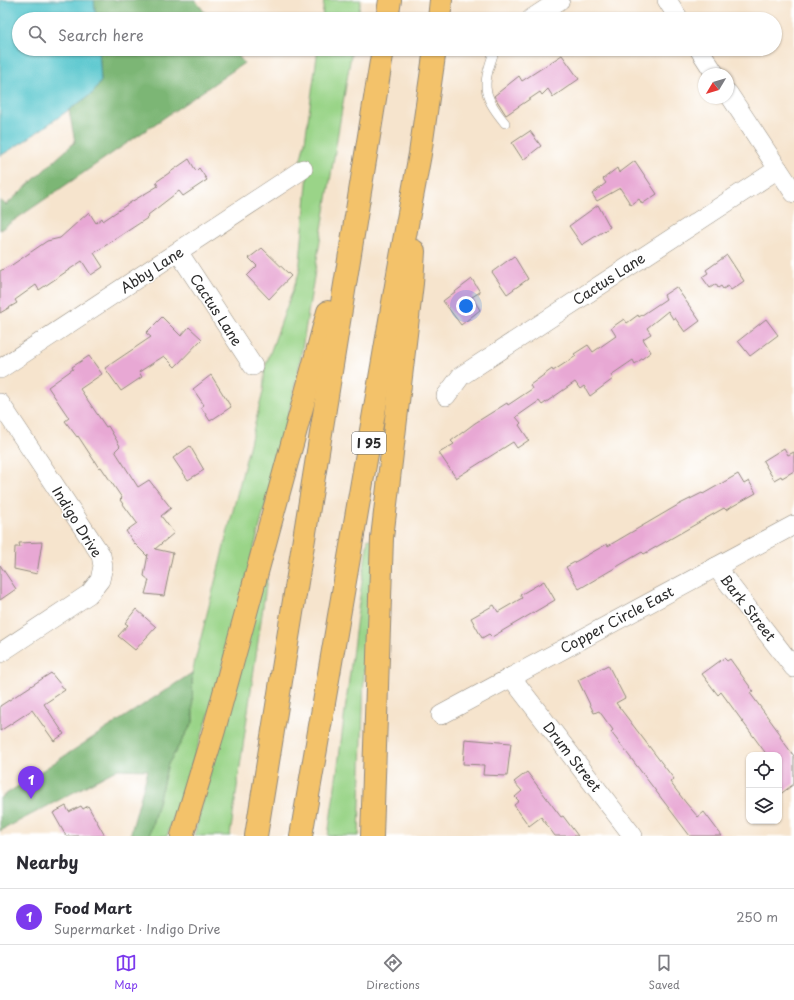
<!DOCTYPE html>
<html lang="en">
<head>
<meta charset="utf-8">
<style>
	:root { --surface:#fff; --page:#f7f7f7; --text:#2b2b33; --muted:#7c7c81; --line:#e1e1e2; --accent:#7c3aed }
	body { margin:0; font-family:"Playpen Sans",sans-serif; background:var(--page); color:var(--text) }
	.controls { position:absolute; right:12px; bottom:12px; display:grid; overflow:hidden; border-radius:8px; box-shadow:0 1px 3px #0004 }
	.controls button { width:36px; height:36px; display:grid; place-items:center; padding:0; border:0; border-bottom:1px solid var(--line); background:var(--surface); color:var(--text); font:20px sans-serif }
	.compass { position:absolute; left:698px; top:68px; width:36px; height:36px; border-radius:50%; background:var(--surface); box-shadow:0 1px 3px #0004; rotate:232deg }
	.you { position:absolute; left:466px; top:306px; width:14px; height:14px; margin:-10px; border:3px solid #fff; border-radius:50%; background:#1a73e8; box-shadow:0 0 0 6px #1a73e833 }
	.badge { display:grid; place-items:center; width:26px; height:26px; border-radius:50%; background:var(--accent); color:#fff; font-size:13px; font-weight:700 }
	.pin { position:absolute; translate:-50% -33px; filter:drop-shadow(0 1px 2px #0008) }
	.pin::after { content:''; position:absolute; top:21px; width:14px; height:12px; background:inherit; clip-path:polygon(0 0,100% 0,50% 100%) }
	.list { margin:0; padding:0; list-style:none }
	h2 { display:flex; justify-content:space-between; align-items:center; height:52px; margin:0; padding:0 16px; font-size:17px }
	h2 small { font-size:13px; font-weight:400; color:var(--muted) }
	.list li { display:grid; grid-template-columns:26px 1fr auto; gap:12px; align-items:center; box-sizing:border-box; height:56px; padding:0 16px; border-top:1px solid var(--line) }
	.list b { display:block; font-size:15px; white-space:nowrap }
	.list p { margin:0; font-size:13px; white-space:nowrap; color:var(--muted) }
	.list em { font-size:13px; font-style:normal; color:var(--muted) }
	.icon { flex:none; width:22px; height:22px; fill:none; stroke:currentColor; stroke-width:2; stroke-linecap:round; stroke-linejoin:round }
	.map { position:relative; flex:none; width:794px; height:836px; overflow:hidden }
	.search { position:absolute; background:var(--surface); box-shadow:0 1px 3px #0004; left:12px; right:12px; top:12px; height:44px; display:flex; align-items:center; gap:10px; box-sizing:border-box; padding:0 14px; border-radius:22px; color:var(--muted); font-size:15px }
	.sheet { height:108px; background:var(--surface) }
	nav { display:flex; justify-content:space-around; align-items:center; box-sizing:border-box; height:56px; border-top:1px solid var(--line); background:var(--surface); font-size:11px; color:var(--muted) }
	nav a { display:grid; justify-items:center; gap:2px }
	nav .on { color:var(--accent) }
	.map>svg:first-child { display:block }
	.green { fill:#9ad488; stroke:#62805a }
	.forest { fill:#7bb674; stroke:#537050 }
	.water { fill:#5bc8cf; stroke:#437a7d }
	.building { fill:#e8a8d4 }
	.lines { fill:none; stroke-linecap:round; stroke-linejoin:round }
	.lane-casing { stroke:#90887c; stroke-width:10 }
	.street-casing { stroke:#90887c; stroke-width:20 }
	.highway-casing { stroke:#90887c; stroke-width:24 }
	.lane { stroke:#fff; stroke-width:9 }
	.street { stroke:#fff; stroke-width:19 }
	.highway { stroke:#f3c26a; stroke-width:22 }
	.labels { text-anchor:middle; stroke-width:3; stroke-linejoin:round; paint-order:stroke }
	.shield { fill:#fff; stroke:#6b6b6b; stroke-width:1 }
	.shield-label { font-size:13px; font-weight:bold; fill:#2b2b2b }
	.street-label { font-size:14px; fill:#2b2b2b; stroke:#fff }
</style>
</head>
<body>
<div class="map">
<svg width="794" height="836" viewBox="0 0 794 836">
	<rect width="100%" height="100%" fill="#fff"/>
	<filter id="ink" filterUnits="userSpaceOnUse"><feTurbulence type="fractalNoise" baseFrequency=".025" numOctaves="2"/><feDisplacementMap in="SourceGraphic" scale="8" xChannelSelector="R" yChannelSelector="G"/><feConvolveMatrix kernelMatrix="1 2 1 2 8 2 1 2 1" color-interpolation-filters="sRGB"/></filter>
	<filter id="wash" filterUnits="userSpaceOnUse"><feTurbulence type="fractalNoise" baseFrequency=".012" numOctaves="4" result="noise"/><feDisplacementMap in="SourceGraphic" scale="16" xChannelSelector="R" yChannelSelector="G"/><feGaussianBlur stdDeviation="0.9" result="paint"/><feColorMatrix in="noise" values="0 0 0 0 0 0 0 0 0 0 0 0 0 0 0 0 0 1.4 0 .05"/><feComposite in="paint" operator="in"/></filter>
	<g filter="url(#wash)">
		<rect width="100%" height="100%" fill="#f6e4cd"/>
		<!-- green -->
		<g class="green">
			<polygon points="324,0 361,0 357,19 322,19"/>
			<polygon points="318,49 352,49 299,367 282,443 212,706 167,836 149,836 168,764 193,722 192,673 263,392 265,367 299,273 308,173 300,163 305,141"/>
			<path d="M 368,539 L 375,540 L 371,639 L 365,642 L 359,836 L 328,836 C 343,737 353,638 368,539 Z"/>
			<polygon points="263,579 267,579 230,836 194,836 213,760"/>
		</g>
		<!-- forest -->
		<g class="forest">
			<polygon points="94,0 195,0 210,19 96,19"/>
			<polygon points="99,49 233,49 244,63 0,230 0,200 6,205 75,142 69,110 93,93 101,81"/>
			<polygon points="192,673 193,722 168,764 149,836 130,836 148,770 118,769 0,831 0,798"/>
		</g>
		<!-- water -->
		<polygon class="water" points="0,0 94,0 96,19 19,19 19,49 99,49 101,81 93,93 26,140 0,156"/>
		<g id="blocks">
			<!-- building -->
			<g class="building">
				<polygon points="562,55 579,79 553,97 548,89 542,95 540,92 506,115 494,96 519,76 522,81"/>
				<polygon points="530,131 541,146 523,160 512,143"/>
				<polygon points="189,159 196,171 199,168 207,180 183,196 179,191 148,215 149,217 94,253 103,267 91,275 82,261 39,290 36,285 15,300 17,303 0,313 0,271 9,266 9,267 47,241 60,238 89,212 96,223 102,218 103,221 131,202 158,186 156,182"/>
				<polygon points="635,161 657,194 642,204 639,199 631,205 620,188 597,201 592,194 606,183 603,179 617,168 619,173"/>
				<polygon points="598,205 610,227 582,245 569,226"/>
				<polygon points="262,248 291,276 269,299 247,276 257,266 249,258"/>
				<polygon points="727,255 744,281 731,290 728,286 723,289 721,286 718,288 716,284 710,288 702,277 708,273 706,270"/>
				<polygon points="514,256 528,279 507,294 492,272"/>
				<polygon points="472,279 480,292 472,297 480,310 461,325 443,301"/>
				<polygon points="676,287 700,321 685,332 675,318 673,319 668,311 647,328 651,334 643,339 651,352 635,364 633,360 611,375 613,379 590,396 584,386 580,389 575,382 542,405 539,401 516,417 521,423 519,425 529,440 517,448 513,442 456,478 439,453 454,444 451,441 475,423 507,403 508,405 532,389 530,385 552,369 553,371 576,356 574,354 588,345 593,352 616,336 611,328 624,319 627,323 638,315 639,317 666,299 664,295"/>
				<polygon points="162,317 181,336 189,327 202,339 175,367 164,356 139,372 142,377 121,391 105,368 151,337 146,333"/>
				<polygon points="766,319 778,335 750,356 738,341"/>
				<polygon points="89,356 102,374 80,389 106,427 108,426 120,446 115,451 138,487 149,480 171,508 161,516 174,533 155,549 173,553 164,596 145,594 149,580 144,576 148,554 147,556 134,543 126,531 137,523 120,500 122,498 101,467 99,468 78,436 77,437 65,421 69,418 48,387 73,369 72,367"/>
				<polygon points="211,375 231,407 210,421 201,407 204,405 193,389"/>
				<polygon points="190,446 204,470 188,480 173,458"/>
				<polygon points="784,448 788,455 794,452 794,471 782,478 781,476 774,480 763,461"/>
				<polygon points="738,474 744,484 749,481 756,493 726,510 724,508 644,554 642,552 579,589 566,567 607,544 608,546 678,505 702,493 703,494"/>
				<polygon points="42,542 37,574 14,569 15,547 20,547 19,543"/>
				<polygon points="0,565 16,589 0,600"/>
				<polygon points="544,581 555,600 492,637 489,634 482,638 471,618 494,605 498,612 522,598 520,595"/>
				<polygon points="136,609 156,627 135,650 118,636 128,625 125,623"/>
				<polygon points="724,658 727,661 730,659 753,691 750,693 781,735 780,737 794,756 794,784 779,795 779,755 767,755 721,692 718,695 702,674"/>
				<polygon points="608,665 625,698 616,703 674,779 670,782 686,803 698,817 704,812 722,836 690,836 611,732 613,730 599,711 594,713 578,680"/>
				<polygon points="51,673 65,690 44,704 64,734 54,741 32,710 0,731 0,706"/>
				<polygon points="465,739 511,743 507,776 483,775 484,765 463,764"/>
				<polygon points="527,772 561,817 563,816 578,836 555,836 541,817 529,826 514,805 519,801 515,797 522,791 514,782"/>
				<polygon points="66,806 69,812 81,806 83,809 88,806 105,836 66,836 53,813"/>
			</g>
		</g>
	</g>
	<g filter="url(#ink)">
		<use href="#blocks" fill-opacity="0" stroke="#90887c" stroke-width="1"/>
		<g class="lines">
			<defs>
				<path id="lane" d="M 495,49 C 483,84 480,93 505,123"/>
				<g id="street">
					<polyline points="667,0 679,19"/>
					<polyline points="531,19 560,0"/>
					<polyline points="699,49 715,74"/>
					<polyline points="728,93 794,193"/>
					<polyline points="179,253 253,366"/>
					<polyline points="0,369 303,169"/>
					<polyline points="446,396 461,376 778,169"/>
					<polyline points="0,403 101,555 103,566 100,580 89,594 0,653"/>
					<polyline points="716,567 794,668"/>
					<polyline points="511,677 633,836"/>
					<polyline points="441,715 794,525"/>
				</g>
				<g id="highway">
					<polyline points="387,19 390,0"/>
					<polyline points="439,19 441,0"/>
					<polyline points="182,836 214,730 328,312"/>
					<polyline points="256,836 383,49"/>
					<polyline points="301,836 399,268 420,154 435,49"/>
					<polyline points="372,836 382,538 412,283 414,251"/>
				</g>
			</defs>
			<!-- lane casing -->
			<use href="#lane" class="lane-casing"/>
			<!-- street casing -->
			<use href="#street" class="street-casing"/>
			<!-- highway casing -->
			<use href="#highway" class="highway-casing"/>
			<!-- lane -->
			<use href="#lane" class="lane"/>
			<!-- street -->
			<use href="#street" class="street"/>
			<!-- highway -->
			<use href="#highway" class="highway"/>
		</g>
	</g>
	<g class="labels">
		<!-- shield labels -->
		<rect class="shield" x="352" y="432" width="34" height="22" rx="3"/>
		<g class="shield-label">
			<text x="369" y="448">I 95</text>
		</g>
		<!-- street labels -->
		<g class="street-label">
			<text transform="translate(152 270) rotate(-33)" y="5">Abby Lane</text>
			<text transform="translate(609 279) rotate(-33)" y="5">Cactus Lane</text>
			<text transform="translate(216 310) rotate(57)" y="5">Cactus Lane</text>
			<text transform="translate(77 522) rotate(58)" y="5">Indigo Drive</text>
			<text transform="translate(748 608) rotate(52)" y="5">Bark Street</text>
			<text transform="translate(617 620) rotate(-28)" y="5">Copper Circle East</text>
			<text transform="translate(572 757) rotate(52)" y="5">Drum Street</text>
		</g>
	</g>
</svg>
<div class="controls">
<button><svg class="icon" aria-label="locate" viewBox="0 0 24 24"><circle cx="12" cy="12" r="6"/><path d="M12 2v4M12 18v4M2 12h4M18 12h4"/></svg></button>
<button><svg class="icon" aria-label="layers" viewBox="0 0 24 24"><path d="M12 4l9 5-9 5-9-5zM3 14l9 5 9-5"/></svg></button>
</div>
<svg class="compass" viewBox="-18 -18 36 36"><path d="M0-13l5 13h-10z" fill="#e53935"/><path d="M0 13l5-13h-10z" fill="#7c7c81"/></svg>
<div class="you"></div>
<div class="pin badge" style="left:31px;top:799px">1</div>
<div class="search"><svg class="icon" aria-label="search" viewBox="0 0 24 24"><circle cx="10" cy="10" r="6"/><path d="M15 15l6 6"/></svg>Search here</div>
</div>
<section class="sheet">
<h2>Nearby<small></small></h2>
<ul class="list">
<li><span class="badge">1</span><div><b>Food Mart</b><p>Supermarket · Indigo Drive</p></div><em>250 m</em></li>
</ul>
</section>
<nav>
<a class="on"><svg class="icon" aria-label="map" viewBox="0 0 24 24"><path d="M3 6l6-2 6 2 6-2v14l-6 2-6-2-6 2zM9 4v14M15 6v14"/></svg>Map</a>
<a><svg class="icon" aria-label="directions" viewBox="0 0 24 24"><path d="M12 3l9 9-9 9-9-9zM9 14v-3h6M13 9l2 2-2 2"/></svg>Directions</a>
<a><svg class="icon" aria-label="saved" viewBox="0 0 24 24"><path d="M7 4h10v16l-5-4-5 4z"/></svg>Saved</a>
</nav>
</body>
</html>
